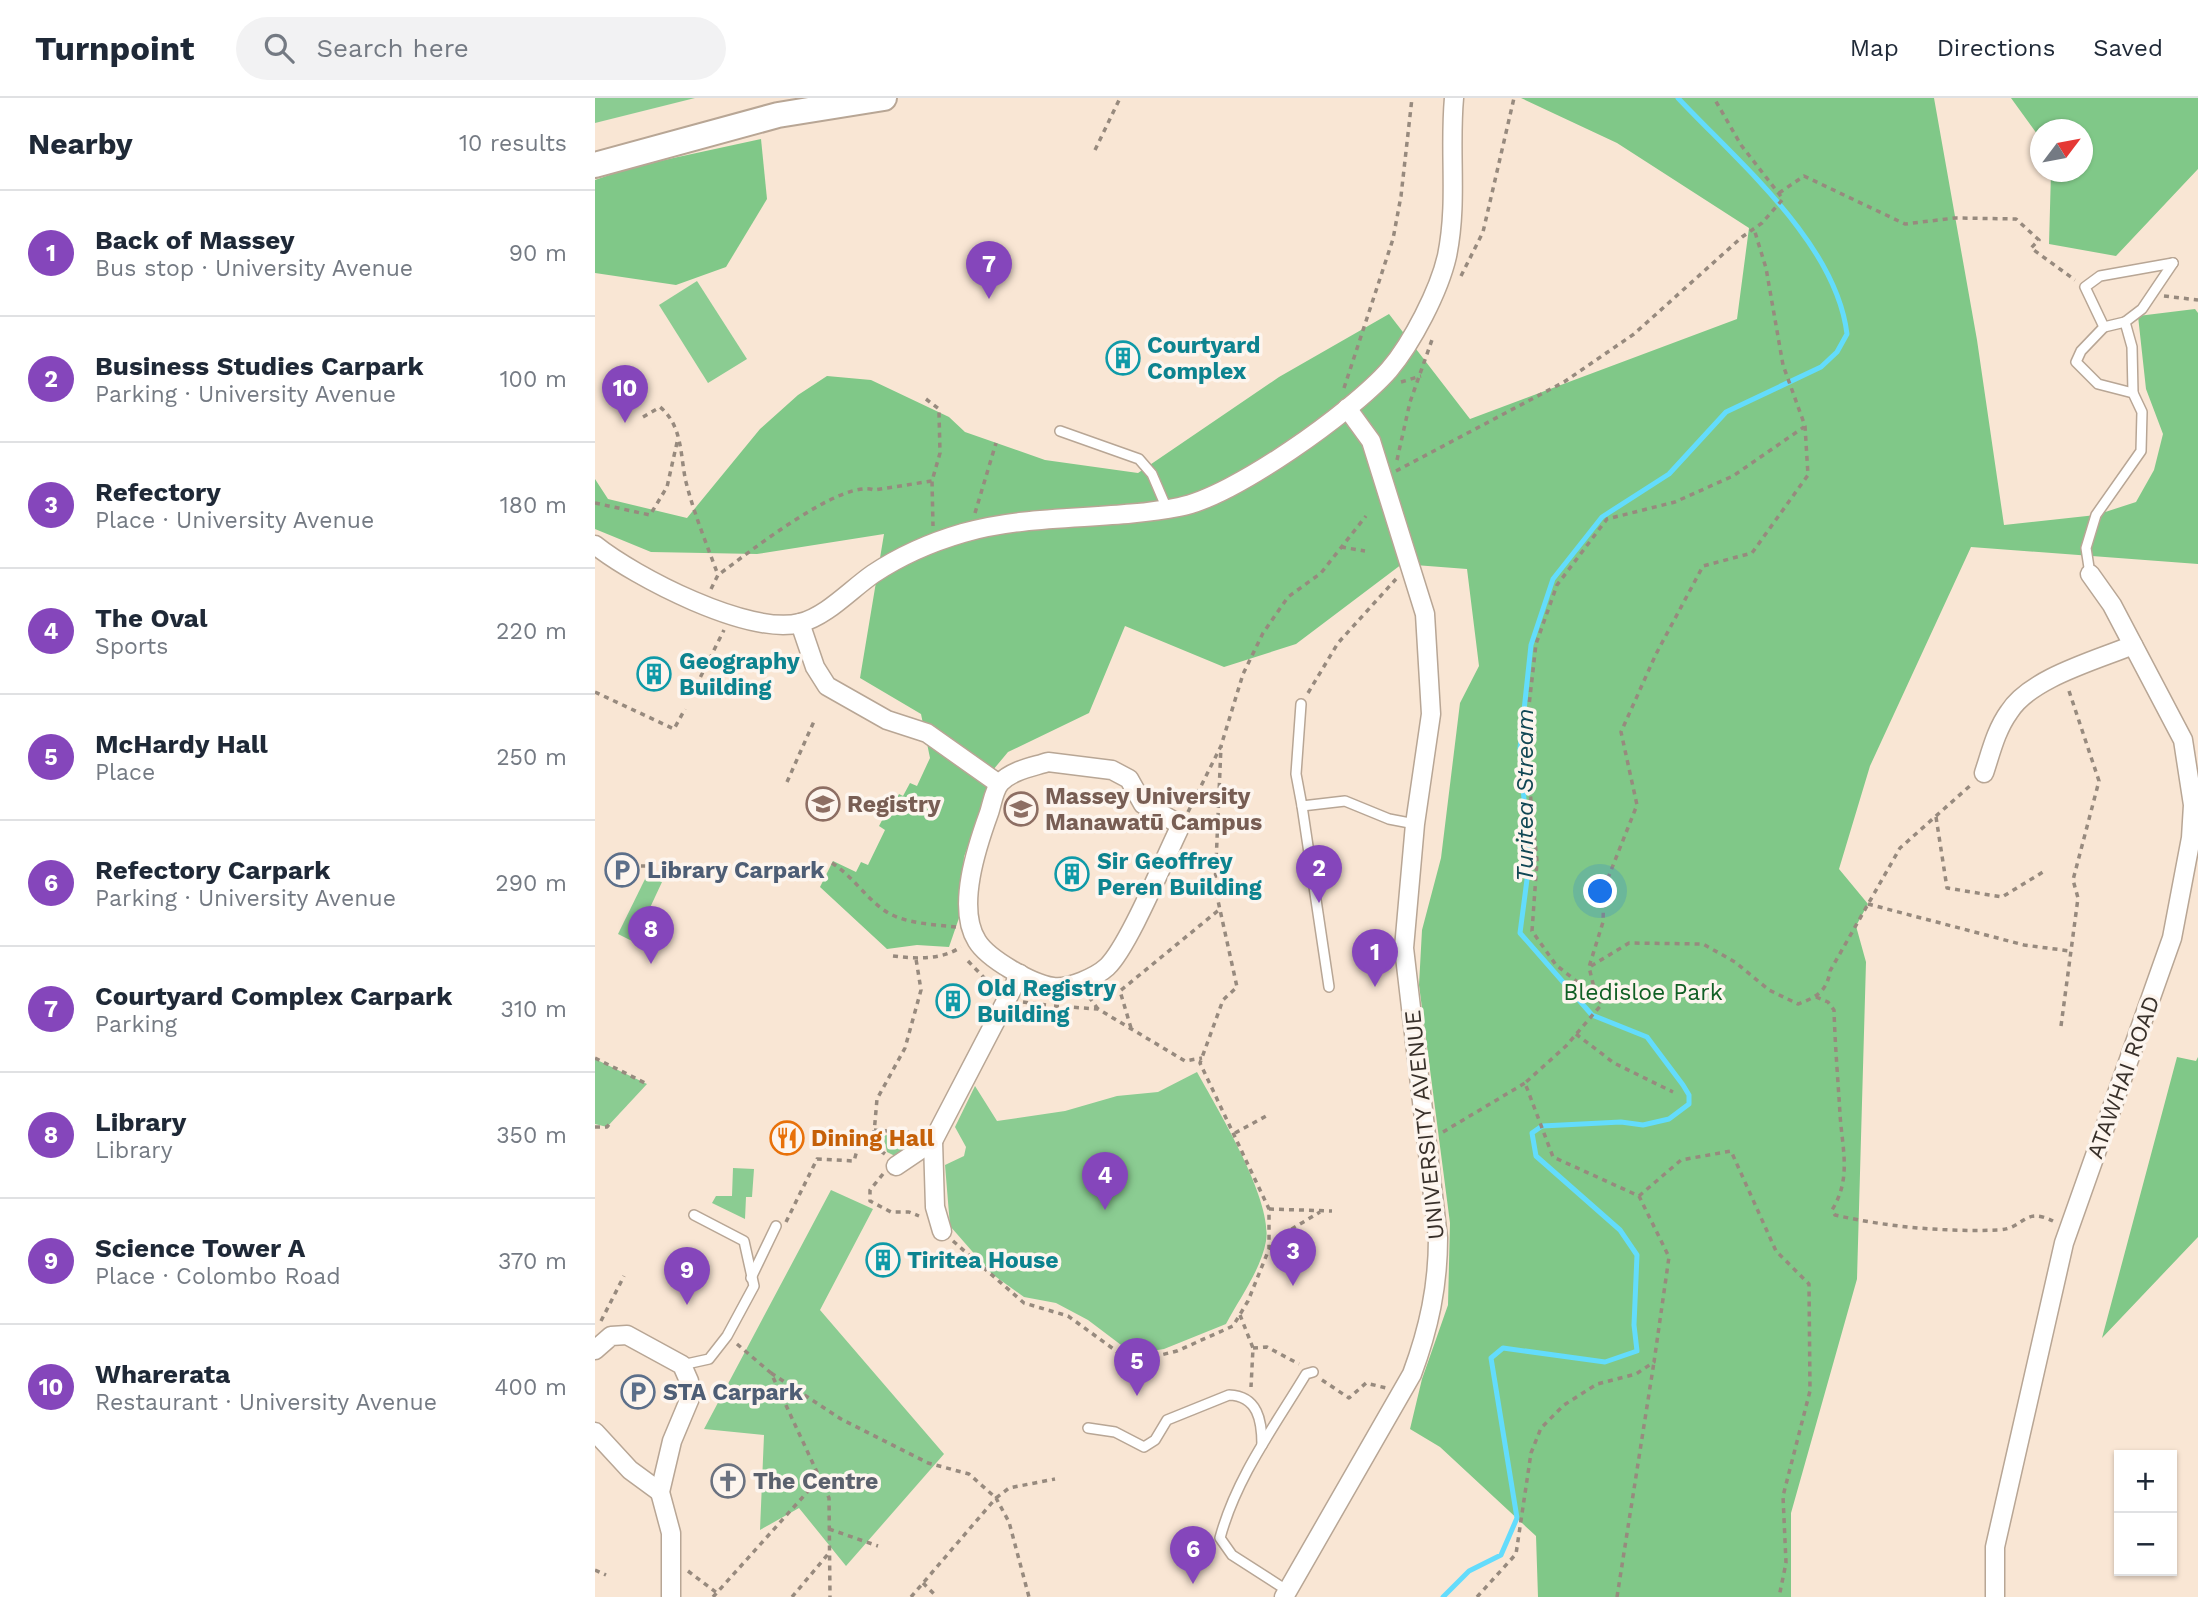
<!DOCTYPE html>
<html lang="en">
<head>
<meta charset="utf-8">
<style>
	:root { --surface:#fff; --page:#f2f2f3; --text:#1f2937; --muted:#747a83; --line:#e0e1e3; --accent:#8546bb }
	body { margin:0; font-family:"Work Sans",sans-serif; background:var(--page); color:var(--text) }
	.controls { position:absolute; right:21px; bottom:21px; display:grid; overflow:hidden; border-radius:0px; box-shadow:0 2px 5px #0004 }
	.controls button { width:63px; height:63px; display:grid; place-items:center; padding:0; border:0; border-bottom:2px solid var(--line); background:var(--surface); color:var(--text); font:35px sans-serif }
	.compass { position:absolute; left:1435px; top:21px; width:63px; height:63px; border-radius:50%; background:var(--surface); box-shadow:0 2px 5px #0004; rotate:58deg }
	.you { position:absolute; left:1006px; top:794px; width:24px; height:24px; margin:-18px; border:5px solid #fff; border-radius:50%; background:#1a73e8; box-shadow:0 0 0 10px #1a73e833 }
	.badge { display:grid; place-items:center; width:46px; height:46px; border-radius:50%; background:var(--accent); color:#fff; font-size:23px; font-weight:700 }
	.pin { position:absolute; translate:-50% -58px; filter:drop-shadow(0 2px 4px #0008) }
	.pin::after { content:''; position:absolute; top:37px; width:24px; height:21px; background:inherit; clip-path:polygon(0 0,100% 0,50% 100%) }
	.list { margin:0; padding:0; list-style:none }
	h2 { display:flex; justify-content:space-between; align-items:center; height:91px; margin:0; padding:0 28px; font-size:30px }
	h2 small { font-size:23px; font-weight:400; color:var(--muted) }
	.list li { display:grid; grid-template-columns:46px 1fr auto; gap:21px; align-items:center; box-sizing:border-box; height:126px; padding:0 28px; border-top:2px solid var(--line) }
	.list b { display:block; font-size:26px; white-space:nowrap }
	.list p { margin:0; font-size:23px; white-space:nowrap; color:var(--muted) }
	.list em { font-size:23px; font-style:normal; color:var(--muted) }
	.icon { flex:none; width:38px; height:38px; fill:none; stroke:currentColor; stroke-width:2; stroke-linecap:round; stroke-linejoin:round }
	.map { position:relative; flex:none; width:1603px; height:1499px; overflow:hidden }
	header { display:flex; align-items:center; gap:42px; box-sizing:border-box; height:98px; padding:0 35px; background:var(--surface); border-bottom:2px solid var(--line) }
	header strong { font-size:33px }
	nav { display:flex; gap:38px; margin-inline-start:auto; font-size:24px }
	.search { width:490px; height:63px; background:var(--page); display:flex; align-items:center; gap:18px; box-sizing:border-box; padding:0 24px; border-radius:38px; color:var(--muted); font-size:26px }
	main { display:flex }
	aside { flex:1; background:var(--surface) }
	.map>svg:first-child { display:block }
	.green { fill:#8bcc92 }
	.forest { fill:#80c888 }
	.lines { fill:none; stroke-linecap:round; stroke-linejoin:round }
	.stream { stroke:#63dcfc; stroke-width:5 }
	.service-casing { stroke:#b8a695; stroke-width:12 }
	.minor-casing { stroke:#b8a695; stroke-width:21 }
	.secondary-casing { stroke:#b8a695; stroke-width:28 }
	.path { stroke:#978a7e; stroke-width:3.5; stroke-dasharray:5 5; stroke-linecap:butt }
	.service { stroke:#fff; stroke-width:9 }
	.minor { stroke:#fff; stroke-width:18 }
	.secondary { stroke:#fff; stroke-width:24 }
	.labels { text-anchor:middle; stroke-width:7; stroke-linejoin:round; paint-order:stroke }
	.culture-label { font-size:23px; font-weight:bold; fill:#0d838f; stroke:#fdf5ee; text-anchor:start }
	.education-label { font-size:23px; font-weight:bold; fill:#785e54; stroke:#fdf5ee; text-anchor:start }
	.service-label { font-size:23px; font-weight:bold; fill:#4e5e75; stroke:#fdf5ee; text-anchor:start }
	.park-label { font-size:23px; fill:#105f24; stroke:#fdf5ee }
	.street-label { font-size:23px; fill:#38302a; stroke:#fdf5ee }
	.food-label { font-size:23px; font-weight:bold; fill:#c56008; stroke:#fdf5ee; text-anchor:start }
	.worship-label { font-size:23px; font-weight:bold; fill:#5b616d; stroke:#fdf5ee; text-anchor:start }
	.water-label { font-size:24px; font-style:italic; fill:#114754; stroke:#fdf5ee }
</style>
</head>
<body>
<header>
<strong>Turnpoint</strong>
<div class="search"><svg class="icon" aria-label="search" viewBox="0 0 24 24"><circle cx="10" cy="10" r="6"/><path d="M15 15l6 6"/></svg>Search here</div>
<nav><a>Map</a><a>Directions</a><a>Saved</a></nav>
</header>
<main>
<aside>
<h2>Nearby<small>10 results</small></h2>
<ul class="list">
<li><span class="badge">1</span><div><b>Back of Massey</b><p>Bus stop · University Avenue</p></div><em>90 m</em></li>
<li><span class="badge">2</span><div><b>Business Studies Carpark</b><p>Parking · University Avenue</p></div><em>100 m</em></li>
<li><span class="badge">3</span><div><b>Refectory</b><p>Place · University Avenue</p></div><em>180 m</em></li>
<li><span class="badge">4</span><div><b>The Oval</b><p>Sports</p></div><em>220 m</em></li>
<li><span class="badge">5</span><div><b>McHardy Hall</b><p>Place</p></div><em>250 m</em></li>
<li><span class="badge">6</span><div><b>Refectory Carpark</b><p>Parking · University Avenue</p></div><em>290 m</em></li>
<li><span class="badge">7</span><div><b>Courtyard Complex Carpark</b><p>Parking</p></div><em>310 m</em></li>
<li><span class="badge">8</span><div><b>Library</b><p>Library</p></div><em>350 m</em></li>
<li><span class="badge">9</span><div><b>Science Tower A</b><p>Place · Colombo Road</p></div><em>370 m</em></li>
<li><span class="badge">10</span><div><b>Wharerata</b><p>Restaurant · University Avenue</p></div><em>400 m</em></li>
</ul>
</aside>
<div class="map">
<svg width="1603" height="1499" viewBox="0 0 1603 1499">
	<rect width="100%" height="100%" fill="#f9e6d4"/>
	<!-- green -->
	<g class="green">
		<polygon points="0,0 100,0 0,25"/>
		<polygon points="102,183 152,261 113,285 64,207"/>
		<polygon points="52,777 67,784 39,844 23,836"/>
		<polygon points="0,961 52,986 12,1029 0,1026"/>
		<path d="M 602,974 C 623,1012 678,1102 671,1143 C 666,1172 644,1201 631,1226 L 569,1251 L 538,1256 L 493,1222 L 461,1205 L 429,1199 L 397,1176 L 355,1128 L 350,1067 L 369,1058 L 371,1049 L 360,1029 L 380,988 L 402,1023 L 470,1013 L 522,998 L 563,994 Z"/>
		<polygon points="288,1037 329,1039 304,1060 292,1054"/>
		<polygon points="138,1070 159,1071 157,1099 151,1099 150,1121 117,1105 121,1098 137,1098"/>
		<polygon points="236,1092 278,1111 225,1212 349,1356 251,1468 204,1410 165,1432 169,1337 109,1331"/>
	</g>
	<!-- forest -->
	<g class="forest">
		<polygon points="926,0 1339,0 1382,242 1409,427 1501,417 1541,404 1559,372 1568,336 1551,291 1543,218 1600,211 1603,215 1603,466 1376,449 1275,668 1244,771 1273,806 1261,828 1271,864 1262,1181 1196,1415 1196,1499 943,1499 941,1438 845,1349 815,1331 827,1281 853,1207 855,1125 824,887 827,832 846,760 865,605 884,568 872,471 807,466 701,546 629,569 530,528 494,615 413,654 388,684 392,688 392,695 369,759 365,817 354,849 322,847 292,851 225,789 238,763 261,774 266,764 273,767 290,732 284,728 294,709 297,710 304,696 308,698 315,685 322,688 335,660 326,616 265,580 289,436 162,456 56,454 0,431 0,381 13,401 92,420 165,331 203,297 232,278 276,282 354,319 370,334 450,362 543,375 684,279 794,216 875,321 1142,221 1154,130 1022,45"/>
		<polygon points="1416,0 1603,0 1603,71 1521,158 1454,146 1456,74 1488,74 1488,32 1446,32 1445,40"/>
		<polygon points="166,41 172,101 131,169 81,187 0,175 0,82 37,69"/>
		<polygon points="1582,959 1601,963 1603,959 1603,1139 1507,1240"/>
	</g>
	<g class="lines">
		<!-- stream -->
		<path class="stream" d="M 848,1499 L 874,1473 L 906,1457 L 922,1420 L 896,1260 L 908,1250 L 1010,1264 L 1042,1253 L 1039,1227 L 1042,1157 L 1025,1132 L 941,1058 L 937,1035 L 947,1028 L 1026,1024 L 1048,1027 L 1074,1021 L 1094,1006 L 1094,997 L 1088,987 L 1052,939 L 997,917 L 925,835 L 934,766 L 925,650 L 936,547 L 958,481 L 1007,419 L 1074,376 L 1131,314 L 1226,269 L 1242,254 L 1252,236 C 1241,145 1143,64 1083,0"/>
		<defs>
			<g id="service">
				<polyline points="1530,224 1547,211 1578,165"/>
				<polyline points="1509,229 1530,224 1537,249 1538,295"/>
				<polyline points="465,333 544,361 557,376 572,411"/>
				<polyline points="1495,476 1491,450 1501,417 1546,353 1547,314 1538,295 1503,286 1481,264 1486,253 1509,229 1490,189 1505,178 1578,165"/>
				<polyline points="706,606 701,676 707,708 750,703 794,721 820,726"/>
				<polyline points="707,708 734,889"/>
				<polyline points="156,1180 181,1128"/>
				<polyline points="87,1267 114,1261 132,1238 159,1188 149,1143 99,1117"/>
				<path d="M 493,1330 L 520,1334 L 549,1349 L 560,1342 L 572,1322 L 634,1297 C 663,1298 667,1323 667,1347"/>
				<path d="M 693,1493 L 637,1457 L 625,1440 C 641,1380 679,1329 711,1276 L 718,1274"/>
			</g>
			<g id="minor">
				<path d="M 0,447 C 40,479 154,538 205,525 C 232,518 255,492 278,476 C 305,458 337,444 368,435 C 438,415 513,423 584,409 C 638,399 757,314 794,272 C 817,245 844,193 852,158 C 863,104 854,54 859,0"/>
				<polyline points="205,525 220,569 232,588 292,622 332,635 404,686"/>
				<path d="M 453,664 L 517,672 L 534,681 L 548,706 L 586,727 C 570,759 534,848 512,869 C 501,879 474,891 458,889 C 437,886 393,861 382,843 C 361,810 382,748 394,715 C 397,706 399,692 405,685 C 417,672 438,669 453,664 Z"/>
				<path d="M 1389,675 C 1396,654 1401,632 1414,614 C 1435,580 1502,562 1538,547"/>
				<polyline points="338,1043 340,1109 347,1133"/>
				<polyline points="301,1068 338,1043 425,876"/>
				<polyline points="0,1252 16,1238 32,1237 87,1267 94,1283 95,1300 77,1343 65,1394 76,1435 76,1499"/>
				<polyline points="0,1334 35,1372 65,1394"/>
				<path d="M 689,1499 L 817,1276 C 834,1230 843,1188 843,1140 L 809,850 L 820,726 L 836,616 L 830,516 L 776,343 L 752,310"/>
				<polyline points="1400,1499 1400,1449 1469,1145 1577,840 1596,740 1598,707 1588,642 1517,507 1495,476"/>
			</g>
			<polyline id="secondary" points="0,67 183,17 289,0"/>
		</defs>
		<!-- service casing -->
		<use href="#service" class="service-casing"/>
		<!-- minor casing -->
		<use href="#minor" class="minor-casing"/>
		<!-- secondary casing -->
		<use href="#secondary" class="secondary-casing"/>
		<!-- path -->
		<g class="path">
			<polyline points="500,52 525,0"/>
			<polyline points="1184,95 1209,78 1310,126 1360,120 1421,121 1444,142 1436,150 1480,182"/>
			<polyline points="866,178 888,134 919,0"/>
			<polyline points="1569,198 1603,202"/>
			<polyline points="806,284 826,278"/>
			<polyline points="749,290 798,141 806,98 817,0"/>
			<polyline points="331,301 344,311 344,315 345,355 337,383 338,428"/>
			<path d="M 48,319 L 65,309 C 88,328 85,358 91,384 C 99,416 112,447 123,477"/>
			<polyline points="802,362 815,304 838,239"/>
			<polyline points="801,373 969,284 1039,236 1147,139 1167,125 1188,101 1146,47 1119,0"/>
			<polyline points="0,405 55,417 72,389 83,340"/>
			<polyline points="380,415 401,345"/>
			<polyline points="746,449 770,453"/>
			<path d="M 116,491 L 123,477 C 152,456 247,380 279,392 L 337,383"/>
			<polyline points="101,588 129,532"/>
			<polyline points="0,594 79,631 90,611"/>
			<polyline points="713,595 743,545 801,481"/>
			<polyline points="192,684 220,621"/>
			<polyline points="593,714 626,648 648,576 668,535 693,499 726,475 771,418"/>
			<polyline points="1341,719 1352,790 1407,799 1448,774"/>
			<path d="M 237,765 C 258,779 268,796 286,810 C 306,826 336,826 361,829"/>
			<polyline points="46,768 56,768"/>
			<polyline points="1273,806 1429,847 1475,853"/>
			<path d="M 298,858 C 322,861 346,862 366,849"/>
			<polyline points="373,863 399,890"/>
			<path d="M 996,868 L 1034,845 L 1108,846 L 1140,864 L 1174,892 L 1203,906 C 1222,899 1232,893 1235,873 L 1305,750 L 1377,686"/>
			<polyline points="999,897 961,867 937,833 942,763 930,643 941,546 962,487 1012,421 1080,404 1138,378 1209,329"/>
			<polyline points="494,899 503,911"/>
			<path d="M 1221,899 L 1233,904 L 1239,912 C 1240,947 1243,982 1245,1016 C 1247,1050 1257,1080 1237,1112 L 1240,1117 C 1292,1129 1349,1134 1403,1132 C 1430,1131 1428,1108 1458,1123"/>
			<polyline points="428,904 451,907"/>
			<polyline points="459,908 503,911 590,963 607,960"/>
			<polyline points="1466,928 1483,800 1478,782 1504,683 1473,590"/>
			<polyline points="536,930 525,893 625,811"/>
			<polyline points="981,936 1019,965 1078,994"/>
			<polyline points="0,960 52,986"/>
			<polyline points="0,1029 12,1029 15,1025"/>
			<polyline points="279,1032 319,1035"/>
			<polyline points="848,1034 930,985"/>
			<polyline points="640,1035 673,1017"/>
			<polyline points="278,1047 282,1001 310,950 326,892 321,861"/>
			<polyline points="258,1048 278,1047 290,1056"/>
			<polyline points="288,1076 275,1092 275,1103 296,1114 314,1114 324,1118"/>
			<polyline points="1044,1098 1086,1062 1136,1053 1181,1153 1214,1186 1215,1293 1188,1398 1191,1465 1184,1499"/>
			<polyline points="674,1111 737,1113"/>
			<polyline points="191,1124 222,1061 259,1063 263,1049"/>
			<polyline points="358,1143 429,1205 473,1218 524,1255 541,1263 582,1253 638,1228 653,1203 674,1151 674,1111 605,965 628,902 642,889 620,789 626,648"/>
			<polyline points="674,1151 695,1132 725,1114"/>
			<polyline points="645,1217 658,1250 656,1289"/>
			<polyline points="6,1223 29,1178"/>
			<polyline points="142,1246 176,1275 234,1400 235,1499"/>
			<polyline points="658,1250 672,1249 704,1266"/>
			<polyline points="176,1275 246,1321 333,1365 374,1376 401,1400 414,1390 460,1381"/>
			<polyline points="727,1282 754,1300 771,1285 791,1290"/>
			<polyline points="234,1431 283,1448"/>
			<polyline points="0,1472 11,1477"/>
			<polyline points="93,1473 122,1495"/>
			<polyline points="328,1485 342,1499"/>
			<polyline points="118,1499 224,1381"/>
			<polyline points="197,1499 234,1455"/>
			<polyline points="316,1499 401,1400 414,1424 434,1499"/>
			<polyline points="882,1499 921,1456 936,1355 946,1330 969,1307 1002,1286 1041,1276 1059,1264 1074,1159 1044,1098 958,1059 930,985 971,948 1007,906 1001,898 994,869 1008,824 1009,790 1042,707 1026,634 1061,556 1108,468 1157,455 1213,377 1210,328 1188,267 1171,170 1159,131"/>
			<polyline points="1022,1499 1059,1264"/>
		</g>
		<!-- service -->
		<use href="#service" class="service"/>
		<!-- minor -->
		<use href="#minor" class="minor"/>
		<!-- secondary -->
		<use href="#secondary" class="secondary"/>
	</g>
	<!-- icons -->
	<defs>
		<symbol id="building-ring" viewBox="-11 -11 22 22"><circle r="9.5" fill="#fdf5ee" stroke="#0f9aa8" stroke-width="1.5"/><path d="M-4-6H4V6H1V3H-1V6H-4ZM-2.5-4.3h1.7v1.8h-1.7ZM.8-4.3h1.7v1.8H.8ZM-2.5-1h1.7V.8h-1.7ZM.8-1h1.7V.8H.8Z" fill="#0f9aa8"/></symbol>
		<symbol id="university-ring" viewBox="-11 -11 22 22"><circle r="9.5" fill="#fdf5ee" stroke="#8d6e63" stroke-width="1.5"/><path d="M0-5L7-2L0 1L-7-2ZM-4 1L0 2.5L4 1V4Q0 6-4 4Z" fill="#8d6e63"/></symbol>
		<symbol id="parking-ring" viewBox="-11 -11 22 22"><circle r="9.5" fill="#fdf5ee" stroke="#5c6f8a" stroke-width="1.5"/><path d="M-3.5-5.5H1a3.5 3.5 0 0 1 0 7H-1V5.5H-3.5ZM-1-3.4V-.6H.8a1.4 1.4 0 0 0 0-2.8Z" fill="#5c6f8a"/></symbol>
		<symbol id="restaurant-ring" viewBox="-11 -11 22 22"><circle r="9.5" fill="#fdf5ee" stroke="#e8710a" stroke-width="1.5"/><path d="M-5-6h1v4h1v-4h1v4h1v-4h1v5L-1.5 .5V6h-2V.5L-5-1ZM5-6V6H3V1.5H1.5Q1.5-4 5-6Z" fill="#e8710a"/></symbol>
		<symbol id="church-ring" viewBox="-11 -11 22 22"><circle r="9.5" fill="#fdf5ee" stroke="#6b7280" stroke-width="1.5"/><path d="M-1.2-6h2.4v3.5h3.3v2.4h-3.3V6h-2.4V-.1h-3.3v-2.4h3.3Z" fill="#6b7280"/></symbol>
	</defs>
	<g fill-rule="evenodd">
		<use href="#building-ring" x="509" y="241" width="38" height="38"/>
		<use href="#building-ring" x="40" y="557" width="38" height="38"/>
		<use href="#university-ring" x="209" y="687" width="38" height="38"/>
		<use href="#university-ring" x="407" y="692" width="38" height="38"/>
		<use href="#parking-ring" x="8" y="753" width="38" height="38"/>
		<use href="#building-ring" x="458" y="757" width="38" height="38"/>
		<use href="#building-ring" x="339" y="884" width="38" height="38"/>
		<use href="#restaurant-ring" x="173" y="1021" width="38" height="38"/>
		<use href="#building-ring" x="269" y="1143" width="38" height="38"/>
		<use href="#parking-ring" x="24" y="1275" width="38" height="38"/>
		<use href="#church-ring" x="114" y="1364" width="38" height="38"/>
	</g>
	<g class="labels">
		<!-- culture labels -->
		<g class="culture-label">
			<text x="552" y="255">Courtyard<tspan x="552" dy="26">Complex</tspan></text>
			<text x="84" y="571">Geography<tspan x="84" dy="26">Building</tspan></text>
			<text x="502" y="771">Sir Geoffrey<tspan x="502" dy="26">Peren Building</tspan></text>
			<text x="382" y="898">Old Registry<tspan x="382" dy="26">Building</tspan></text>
			<text x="312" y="1170">Tiritea House</text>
		</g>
		<!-- education labels -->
		<g class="education-label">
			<text x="450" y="706">Massey University<tspan x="450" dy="26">Manawatū Campus</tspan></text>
			<text x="252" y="714">Registry</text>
		</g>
		<!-- service labels -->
		<g class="service-label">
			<text x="52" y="780">Library Carpark</text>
			<text x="68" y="1302">STA Carpark</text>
		</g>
		<!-- park labels -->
		<g class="park-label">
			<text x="1048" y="902">Bledisloe Park</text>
		</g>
		<!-- street labels -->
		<g class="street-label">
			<text transform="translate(1528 979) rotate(-70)" y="8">ATAWHAI ROAD</text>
			<text transform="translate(829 1027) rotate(-96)" y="8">UNIVERSITY AVENUE</text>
		</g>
		<!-- food labels -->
		<g class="food-label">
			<text x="216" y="1048">Dining Hall</text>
		</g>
		<!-- worship labels -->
		<g class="worship-label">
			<text x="158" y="1391">The Centre</text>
		</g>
		<!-- water labels -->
		<g class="water-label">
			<text transform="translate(930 697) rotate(-90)" y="8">Turitea Stream</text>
		</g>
	</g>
</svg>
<div class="controls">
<button>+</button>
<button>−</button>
</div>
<svg class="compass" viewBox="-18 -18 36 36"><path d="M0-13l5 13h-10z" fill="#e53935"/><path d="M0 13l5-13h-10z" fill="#747a83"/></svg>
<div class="you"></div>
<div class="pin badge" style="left:780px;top:889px">1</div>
<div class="pin badge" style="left:724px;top:805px">2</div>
<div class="pin badge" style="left:698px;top:1188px">3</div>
<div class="pin badge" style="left:510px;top:1112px">4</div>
<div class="pin badge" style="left:542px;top:1298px">5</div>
<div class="pin badge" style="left:598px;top:1486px">6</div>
<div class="pin badge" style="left:394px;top:201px">7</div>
<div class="pin badge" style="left:56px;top:866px">8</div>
<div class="pin badge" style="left:92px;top:1207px">9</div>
<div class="pin badge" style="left:30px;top:325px">10</div>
</div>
</main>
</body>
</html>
